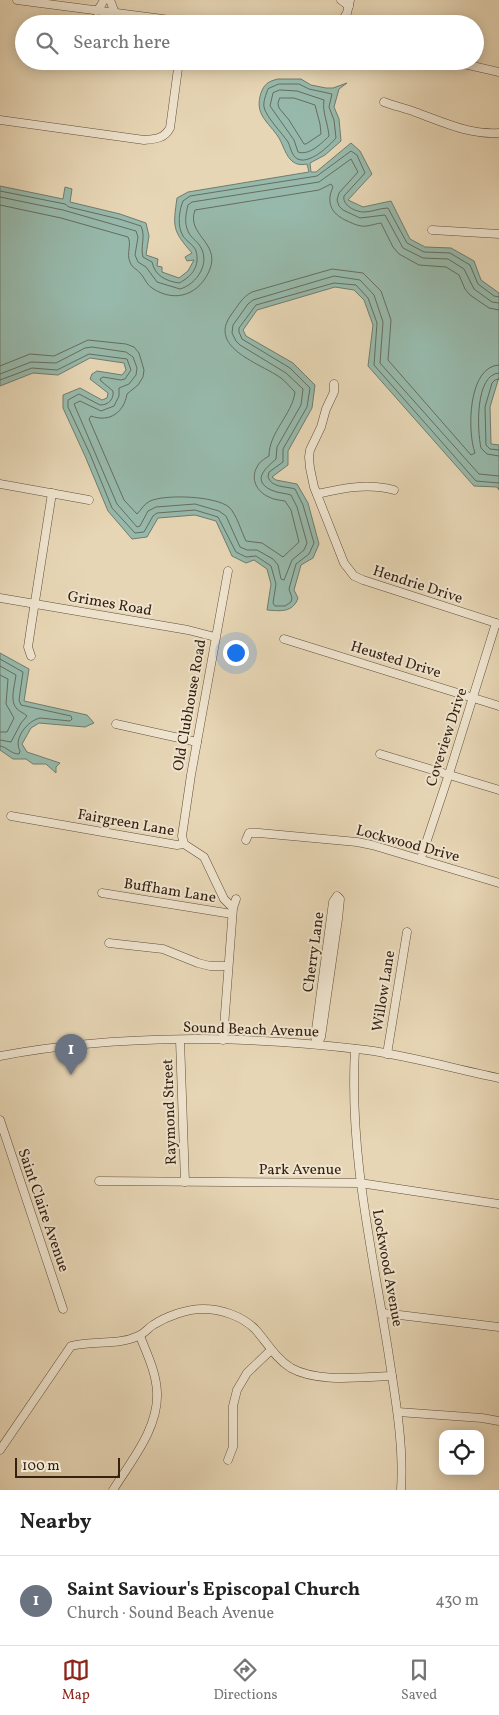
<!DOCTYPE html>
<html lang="en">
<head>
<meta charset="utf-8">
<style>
	:root { --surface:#fff; --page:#f6f6f6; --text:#222; --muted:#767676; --line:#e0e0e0; --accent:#8f2418 }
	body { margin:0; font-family:Vollkorn,serif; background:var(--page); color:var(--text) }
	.controls { position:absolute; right:15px; bottom:15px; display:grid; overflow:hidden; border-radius:10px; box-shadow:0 2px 12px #0003 }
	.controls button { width:45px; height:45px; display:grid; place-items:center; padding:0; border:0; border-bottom:1px solid var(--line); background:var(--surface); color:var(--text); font:25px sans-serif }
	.scale { position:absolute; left:15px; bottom:12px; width:105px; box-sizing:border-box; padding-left:5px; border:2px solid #352110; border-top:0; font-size:14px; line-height:18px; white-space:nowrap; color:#352110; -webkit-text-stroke:4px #efe4cf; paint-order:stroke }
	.you { position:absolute; left:235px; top:652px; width:18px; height:18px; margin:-12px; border:4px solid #fff; border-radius:50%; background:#1a73e8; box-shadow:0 0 0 8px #1a73e833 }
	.badge { display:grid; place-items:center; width:32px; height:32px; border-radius:50%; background:var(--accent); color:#fff; font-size:16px; font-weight:700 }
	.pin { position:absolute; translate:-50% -41px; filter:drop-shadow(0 1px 2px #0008) }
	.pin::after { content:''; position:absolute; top:26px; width:18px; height:15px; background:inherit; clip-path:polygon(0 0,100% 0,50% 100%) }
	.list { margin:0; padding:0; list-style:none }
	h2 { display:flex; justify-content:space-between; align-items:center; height:65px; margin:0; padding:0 20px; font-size:21px }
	h2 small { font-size:16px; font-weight:400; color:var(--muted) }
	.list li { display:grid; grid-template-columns:32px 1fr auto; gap:15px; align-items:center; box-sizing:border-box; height:90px; padding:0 20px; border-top:1px solid var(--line) }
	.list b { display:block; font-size:19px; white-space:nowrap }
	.list p { margin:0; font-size:16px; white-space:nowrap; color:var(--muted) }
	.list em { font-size:16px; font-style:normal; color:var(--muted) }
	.icon { flex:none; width:28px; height:28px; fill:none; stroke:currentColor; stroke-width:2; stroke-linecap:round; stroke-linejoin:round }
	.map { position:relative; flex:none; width:499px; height:1490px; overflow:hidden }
	.search { position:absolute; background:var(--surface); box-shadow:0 2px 12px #0003; left:15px; right:15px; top:15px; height:55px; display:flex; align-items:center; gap:12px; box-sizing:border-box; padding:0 18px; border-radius:28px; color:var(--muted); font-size:19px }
	.sheet { height:155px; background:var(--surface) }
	nav { display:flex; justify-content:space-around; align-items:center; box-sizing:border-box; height:70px; border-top:1px solid var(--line); background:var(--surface); font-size:14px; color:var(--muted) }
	nav a { display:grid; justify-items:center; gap:2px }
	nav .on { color:var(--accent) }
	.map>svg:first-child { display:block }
	.water { fill:#97b9ab; stroke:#707c6d }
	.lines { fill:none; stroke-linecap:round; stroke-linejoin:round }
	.shore { stroke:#666d5e; stroke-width:1 }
	.minor-casing { stroke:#624e39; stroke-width:9 }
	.minor { stroke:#efe4cf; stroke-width:8 }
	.labels { text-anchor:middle; stroke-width:4; stroke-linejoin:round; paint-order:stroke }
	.street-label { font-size:15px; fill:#352110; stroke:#efe4cf }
</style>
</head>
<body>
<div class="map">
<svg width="499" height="1490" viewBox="0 0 499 1490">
	<rect width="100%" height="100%" fill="#e7d6b5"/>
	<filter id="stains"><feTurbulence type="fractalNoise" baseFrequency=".004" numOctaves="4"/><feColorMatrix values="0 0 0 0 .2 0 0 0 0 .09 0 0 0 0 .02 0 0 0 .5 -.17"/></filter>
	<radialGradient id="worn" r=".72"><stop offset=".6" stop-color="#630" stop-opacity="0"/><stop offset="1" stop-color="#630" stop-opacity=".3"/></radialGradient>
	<!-- water -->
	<g class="water">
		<path d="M 278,79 L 301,79 L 311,85 L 326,88 L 333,88 L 347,83 L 339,89 L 334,107 L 339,119 L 341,141 L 325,155 L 310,163 L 311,172 L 316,172 L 351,143 L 360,151 L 372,174 L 348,200 L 363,207 L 391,201 L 410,239 L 425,247 L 451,248 L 474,261 L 481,280 L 499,293 L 499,377 L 490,407 L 491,444 L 499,445 L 499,490 L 497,487 L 474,486 L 368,366 L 373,325 L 364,300 L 354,290 L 335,287 L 257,310 L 243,330 L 246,336 L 293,363 L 315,385 L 312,408 L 288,451 L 288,465 L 272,477 L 276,480 L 297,484 L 308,503 L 319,544 L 313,558 L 301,565 L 294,590 L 298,598 C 293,613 280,611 267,610 L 271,584 L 267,569 L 254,560 L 246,563 L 232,556 L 216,521 L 195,515 L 158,518 L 147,537 L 132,539 L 108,511 L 85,456 L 63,408 L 63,395 L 80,388 L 102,400 L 107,398 L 108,393 L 90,379 L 92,374 L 97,371 L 122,375 L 126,370 L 124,363 L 90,358 L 58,375 L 33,373 L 0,386 L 0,186 L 63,199 L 65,187 L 72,189 L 70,202 L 120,214 L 146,223 L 149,236 L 146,255 L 158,259 L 157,266 L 162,267 L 162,272 L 179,278 L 188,271 L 194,260 L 187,261 L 185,257 L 192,253 C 172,230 173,227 177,198 L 188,192 L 309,172 L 307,164 C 301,165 297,165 292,161 C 286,156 283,145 279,138 C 268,121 254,115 261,93 C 264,84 269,81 278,79 Z"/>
		<polygon points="0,653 29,669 24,701 87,715 94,723 85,727 39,723 31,728 22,744 27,752 60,763 56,767 56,773 46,764 33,764 26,759 13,759 0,750"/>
	</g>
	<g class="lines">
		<!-- shore -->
		<g class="shore">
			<path d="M 279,84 L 299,84 L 309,89 L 332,94 L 329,107 L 334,120 L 336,138 C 328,147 313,161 301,160 C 292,159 291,148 288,142 C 282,133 266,117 264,107 C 263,102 266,94 268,89 Z"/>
			<path d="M 280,90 L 297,91 L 324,100 C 322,112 328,123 329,136 C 322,143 309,156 298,152 L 294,140 L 270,106 L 273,93 Z"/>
			<polygon points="280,98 294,98 315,105 320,124 321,134 306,144 304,144 289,120 279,108 278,104"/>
			<path d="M 0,191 L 65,204 L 69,207 L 119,219 L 141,226 C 146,237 140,246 143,257 L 152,262 C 155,276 166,281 179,283 C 193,276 200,265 196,251 C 194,245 186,241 183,236 C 177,226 179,211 183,201 L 190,196 L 317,176 L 351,151 L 357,155 L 365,173 L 344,196 C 342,205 355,212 364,212 C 372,212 380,208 388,208 L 407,243 L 424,252 L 450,253 L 470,265 L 478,284 L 494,296 L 499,297"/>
			<path d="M 0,197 L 63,210 L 136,231 L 138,237 L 135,255 L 138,262 L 146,267 L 157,282 L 180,289 C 197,284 211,263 200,246 C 197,241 190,237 188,231 C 184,223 186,213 188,205 L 192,202 L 319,182 L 351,159 L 358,172 L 339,193 L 337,200 L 339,206 L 343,210 L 360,218 L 385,215 L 403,248 L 423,258 L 448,259 L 464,269 L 474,289 L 492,302 L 499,303"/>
			<path d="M 0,205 L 61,218 L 128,237 C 132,244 126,254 130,262 C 132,268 137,269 140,273 C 145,278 146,284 152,288 C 176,304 200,294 210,269 C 220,242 186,235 195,210 L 319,190 L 331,184 L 333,187 C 326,202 331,213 345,220 C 350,222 355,225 361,226 C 367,227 374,224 381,223 L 393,247 L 399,254 L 419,265 L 446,267 L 459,275 L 465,289 L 470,295 L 489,308 L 499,310"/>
			<path d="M 0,366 L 30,354 L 54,356 L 88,340 L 126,344 L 134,347 L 139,353 L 144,370 L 143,377 L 138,385 L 127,394 C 124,412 110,423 91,416 L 89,419 L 124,500 L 137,514 C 141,510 144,504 150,501 C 166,494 215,496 229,507 C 237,515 241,531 246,541 L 262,543 L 283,557 L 299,542 L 291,510 L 285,501 C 280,500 274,500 269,497 C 257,492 250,479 257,467 C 259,462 264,459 269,456 C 269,432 292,415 295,392 C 291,388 286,382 281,378 C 262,364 207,348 231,315 C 237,307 242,297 252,292 L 332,269 L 363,273 L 381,291 L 391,320 L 388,360 L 471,455 L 475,453 C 467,431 468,366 499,365"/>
			<path d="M 499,373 C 475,374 477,430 481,448 L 487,454 L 499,456"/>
			<path d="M 0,374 L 31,362 L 56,363 L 85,348 L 92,347 L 126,352 L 133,357 L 137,368 L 136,375 L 129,384 L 119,388 L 119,396 L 114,406 L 101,411 L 80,401 L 74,404 L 117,504 L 137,527 L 140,526 L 148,511 L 156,507 L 195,504 L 219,511 L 226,516 L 240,547 L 247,550 L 257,550 L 273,559 L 278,565 L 281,579 L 284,580 L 292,560 L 304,550 L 307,543 L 297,507 L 291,495 C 285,493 277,493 271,490 C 251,480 266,468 276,459 L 277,447 L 301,405 L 303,389 L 286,373 L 240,345 L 236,341 L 232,333 L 233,325 L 248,304 L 253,300 L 334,276 L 360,280 L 374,295 L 383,322 L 380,363 L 479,474 L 499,476"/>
			<polyline points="499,379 495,380 492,383 485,407 486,445 490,449 499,450"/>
			<path d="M 0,380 L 32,368 L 57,370 L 89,354 L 127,359 L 131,370 L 125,379 L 121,380 L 103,377 L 100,379 L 101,381 L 113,391 C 114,399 109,405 100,405 L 79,394 L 68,400 L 68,407 L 90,454 L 112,508 L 135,533 L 144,532 L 153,516 L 157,513 L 195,510 L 218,517 L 236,552 L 246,557 L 256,556 L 271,566 L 276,584 L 273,603 L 275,606 L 285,606 L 291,602 L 292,598 L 289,589 L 296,564 L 309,554 L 314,543 L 303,505 L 295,489 C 285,486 272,488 268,477 L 269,472 L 283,462 L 283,449 L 307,407 L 310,388 L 290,368 L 242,339 L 239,332 L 239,328 L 256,305 L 334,283 L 356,285 L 368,298 L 377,323 L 374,365 L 476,481 L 499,483"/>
			<path d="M 0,659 L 23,672 L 19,700 L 21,705 L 71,716 L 72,719 L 70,721 L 40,718 C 27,721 13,739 20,751 L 19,754 C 11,754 7,747 0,746"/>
			<path d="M 0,666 L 16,675 C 15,685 9,701 17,709 C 20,712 24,713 27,716 L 21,723 L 11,742 L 0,740"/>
			<polyline points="0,675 8,679 6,704 14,718 7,732 0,732"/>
		</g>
		<defs>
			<g id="minor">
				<polyline points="17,0 201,24"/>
				<polyline points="110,0 115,13"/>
				<polyline points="341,0 349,6"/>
				<polyline points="96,11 100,7 104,0"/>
				<polyline points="340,24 347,13 350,0"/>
				<polyline points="451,61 499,72"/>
				<path d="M 384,102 C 394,106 405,108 415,112 C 443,122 469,135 499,133"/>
				<path d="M 0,120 L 144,140 C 155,139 164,139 170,128 L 179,61"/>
				<polyline points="432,230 499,234"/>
				<polyline points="334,384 334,392 326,409 321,427 310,450 309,457 310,468 314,487 344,563 354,576 363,580 499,624"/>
				<polyline points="0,484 89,500"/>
				<path d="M 317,494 C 344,488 367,483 394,490"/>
				<polyline points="0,598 188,630 215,637"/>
				<polyline points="284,639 499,706"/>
				<polyline points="31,656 28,647 31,627 52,493"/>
				<polyline points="116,724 197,742"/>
				<polyline points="380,754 499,790"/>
				<polyline points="11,816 177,845 184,844 204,857 224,899 233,908"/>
				<polyline points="246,840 249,833 259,833 357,842 372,845 499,883"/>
				<polyline points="184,844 182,836 191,775 228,571"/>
				<polyline points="421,858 449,774 496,623"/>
				<polyline points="102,893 232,914"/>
				<polygon points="337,896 340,899 338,919 321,1037 317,1044 315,1037 333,902"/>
				<polyline points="109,943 163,949 198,963 210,966 228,966"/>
				<polyline points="180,1040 185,1182"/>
				<polyline points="223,1040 233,908 236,899"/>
				<path d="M 355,1049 C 349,1153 372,1249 388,1350 C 395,1397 404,1443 401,1490"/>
				<polyline points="387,1054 407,932"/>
				<path d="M 0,1056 C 117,1034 247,1035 366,1050 C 410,1056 455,1069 499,1078"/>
				<polyline points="0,1120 63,1309"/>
				<polyline points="99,1181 360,1183 499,1204"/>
				<polyline points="383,1313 499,1327"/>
				<polyline points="398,1412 482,1418 499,1421"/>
				<path d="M 0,1450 L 71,1346 C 93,1340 117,1346 138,1336 C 144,1334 148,1328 153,1325 C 167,1316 187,1309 203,1309 C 221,1309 242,1316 255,1329 C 267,1342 275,1358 291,1368 C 318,1383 362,1377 392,1376"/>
				<polyline points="228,1460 233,1447 233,1406 237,1390 247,1373 271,1350"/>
				<path d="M 113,1490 C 131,1461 159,1428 157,1392 C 156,1372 147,1354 140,1336"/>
			</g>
		</defs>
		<!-- minor casing -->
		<use href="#minor" class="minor-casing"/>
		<!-- minor -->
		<use href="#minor" class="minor"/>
	</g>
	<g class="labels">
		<!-- street labels -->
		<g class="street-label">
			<text transform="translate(418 584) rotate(18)" y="5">Hendrie Drive</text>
			<text transform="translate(110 603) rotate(10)" y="5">Grimes Road</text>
			<text transform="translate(396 659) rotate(17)" y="5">Heusted Drive</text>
			<text transform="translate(189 705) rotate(-80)" y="5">Old Clubhouse Road</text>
			<text transform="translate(446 737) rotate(-72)" y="5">Coveview Drive</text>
			<text transform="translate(126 822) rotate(10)" y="5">Fairgreen Lane</text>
			<text transform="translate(408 843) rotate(15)" y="5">Lockwood Drive</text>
			<text transform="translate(170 890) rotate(9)" y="5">Buffham Lane</text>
			<text transform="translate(313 952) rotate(-82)" y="5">Cherry Lane</text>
			<text transform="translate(383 991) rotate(-81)" y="5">Willow Lane</text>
			<text transform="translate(251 1029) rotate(2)" y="5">Sound Beach Avenue</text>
			<text transform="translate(169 1112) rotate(-92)" y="5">Raymond Street</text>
			<text x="300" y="1174">Park Avenue</text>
			<text transform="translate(44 1210) rotate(71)" y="5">Saint Claire Avenue</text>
			<text transform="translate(388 1268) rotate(80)" y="5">Lockwood Avenue</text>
		</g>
	</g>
	<rect width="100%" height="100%" filter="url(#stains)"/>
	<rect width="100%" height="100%" fill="url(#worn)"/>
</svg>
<div class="controls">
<button><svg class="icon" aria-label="locate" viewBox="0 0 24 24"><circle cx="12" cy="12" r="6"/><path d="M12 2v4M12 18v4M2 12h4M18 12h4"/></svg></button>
</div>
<div class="scale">100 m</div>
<div class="you"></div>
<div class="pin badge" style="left:71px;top:1075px;background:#6b7280">1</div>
<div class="search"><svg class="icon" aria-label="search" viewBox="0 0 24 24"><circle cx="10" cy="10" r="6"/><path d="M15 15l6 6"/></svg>Search here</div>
</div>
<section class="sheet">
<h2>Nearby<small></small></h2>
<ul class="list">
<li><span class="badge" style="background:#6b7280">1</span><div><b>Saint Saviour's Episcopal Church</b><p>Church · Sound Beach Avenue</p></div><em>430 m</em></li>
</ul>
</section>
<nav>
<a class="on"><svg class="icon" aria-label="map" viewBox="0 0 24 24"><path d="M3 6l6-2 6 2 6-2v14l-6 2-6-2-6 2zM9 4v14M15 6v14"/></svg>Map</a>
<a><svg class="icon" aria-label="directions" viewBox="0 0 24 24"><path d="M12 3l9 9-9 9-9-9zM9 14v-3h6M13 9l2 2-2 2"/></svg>Directions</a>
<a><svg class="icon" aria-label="saved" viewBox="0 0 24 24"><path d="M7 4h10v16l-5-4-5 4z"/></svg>Saved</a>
</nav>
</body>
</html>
